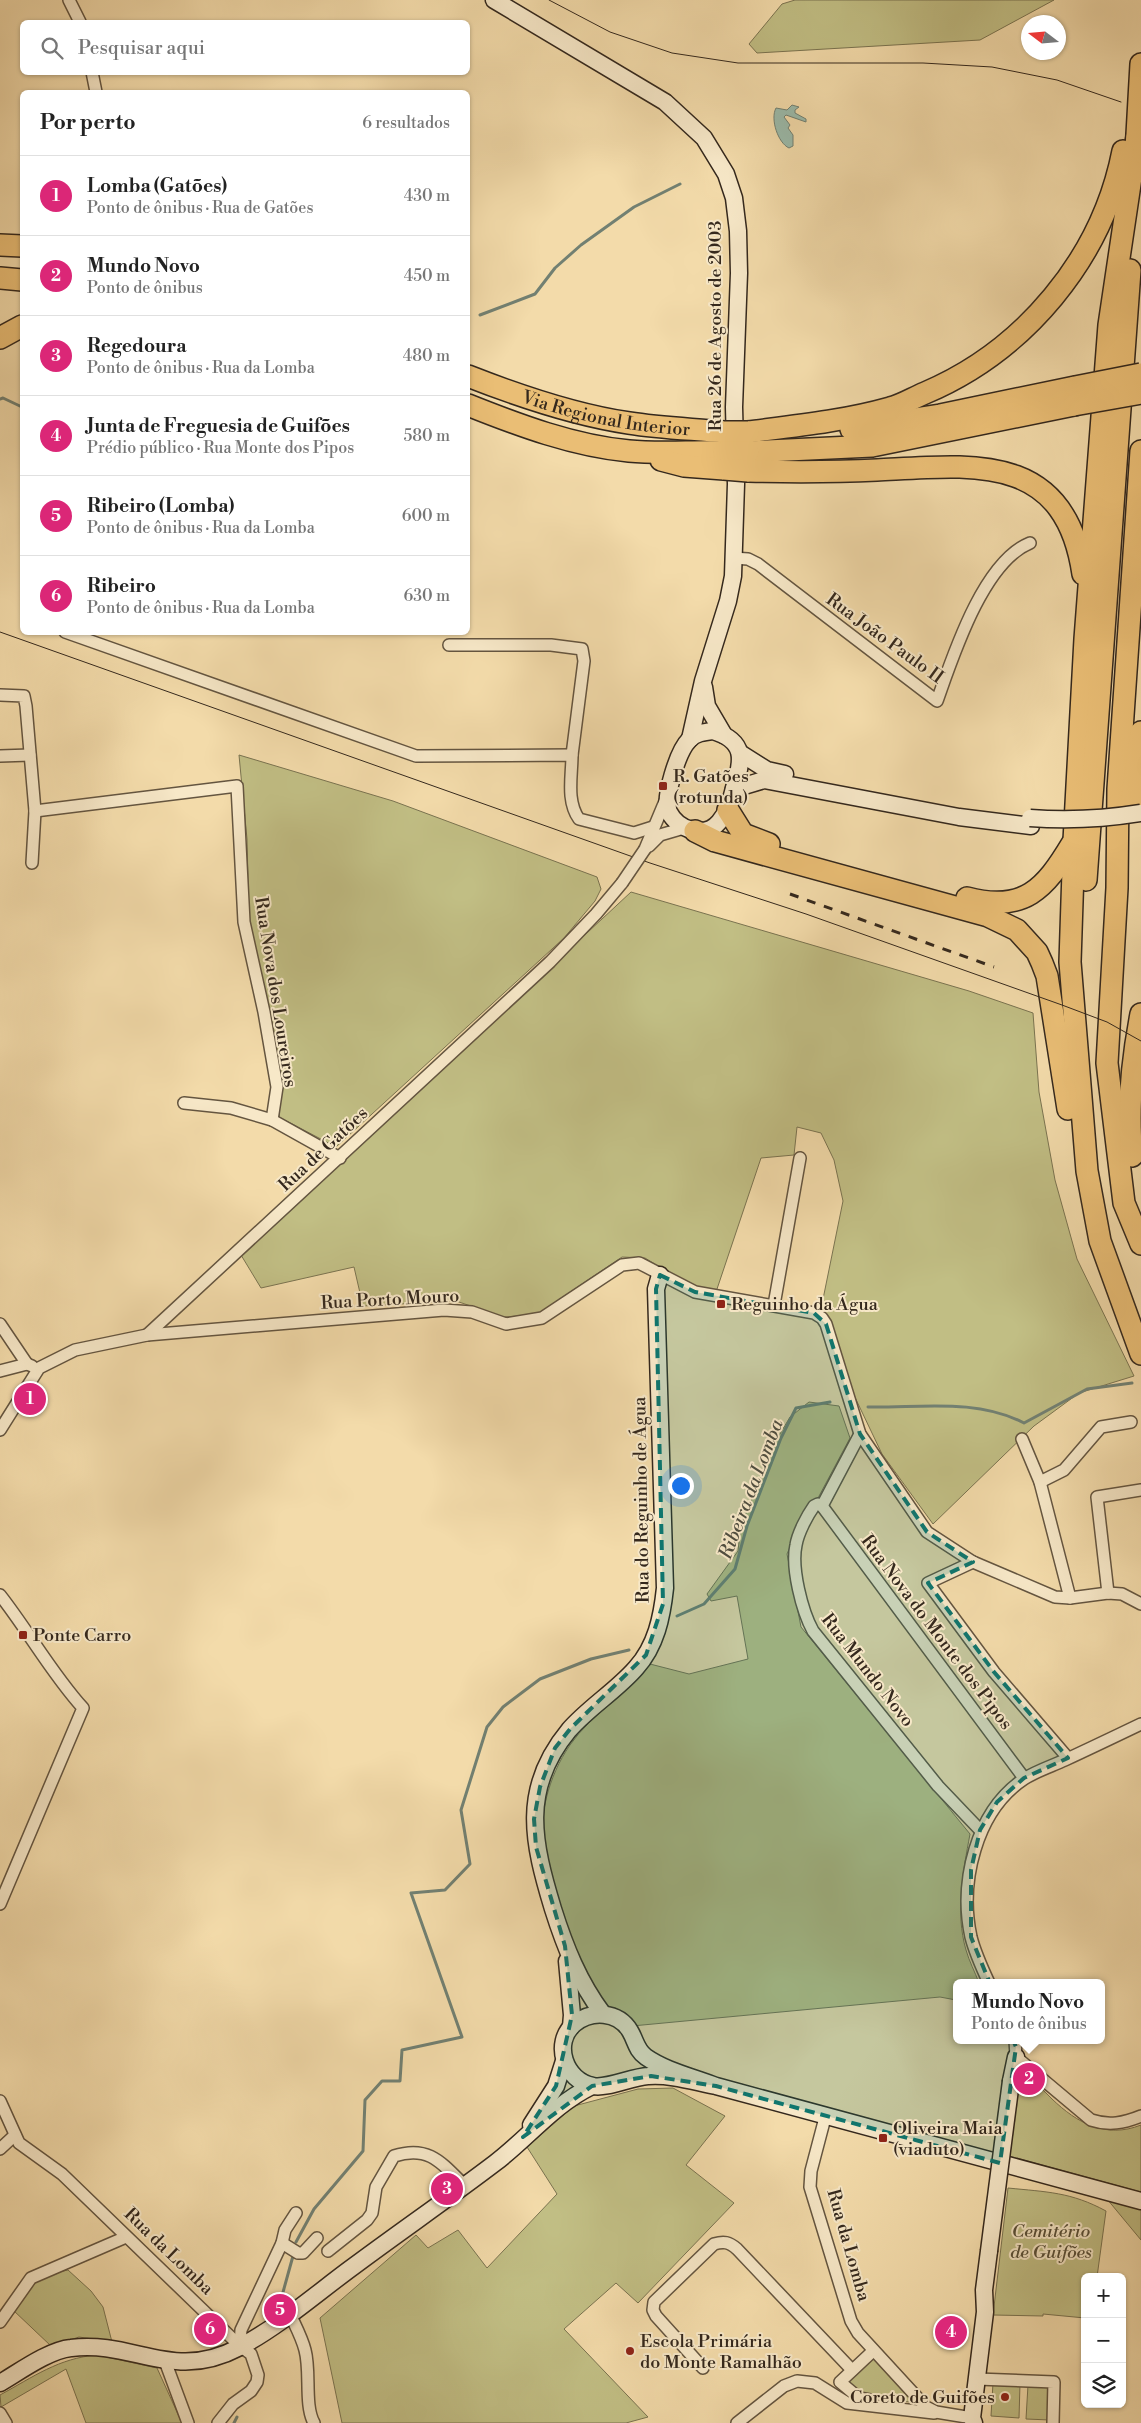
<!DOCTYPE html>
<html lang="pt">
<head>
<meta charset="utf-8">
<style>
	:root { --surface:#fff; --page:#f6f6f6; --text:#222; --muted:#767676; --line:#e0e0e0; --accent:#db2777 }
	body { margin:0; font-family:"Libre Bodoni",serif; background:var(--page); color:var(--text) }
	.controls { position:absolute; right:15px; bottom:15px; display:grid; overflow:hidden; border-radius:8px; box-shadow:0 1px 4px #0004 }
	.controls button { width:45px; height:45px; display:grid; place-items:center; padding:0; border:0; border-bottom:1px solid var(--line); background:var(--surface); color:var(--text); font:25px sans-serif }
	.compass { position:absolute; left:1021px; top:15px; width:45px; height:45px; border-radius:50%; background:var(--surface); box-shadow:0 1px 4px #0004; rotate:286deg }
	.you { position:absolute; left:680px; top:1485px; width:18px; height:18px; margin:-12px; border:4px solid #fff; border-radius:50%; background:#1a73e8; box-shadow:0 0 0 8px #1a73e833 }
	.badge { display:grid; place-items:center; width:32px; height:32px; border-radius:50%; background:var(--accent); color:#fff; font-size:16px; font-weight:700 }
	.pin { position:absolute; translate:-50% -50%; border:2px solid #fff; box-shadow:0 1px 5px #0006 }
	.popup { position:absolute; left:953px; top:1979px; width:152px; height:65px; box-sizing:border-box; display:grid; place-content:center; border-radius:8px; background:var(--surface); filter:drop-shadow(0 1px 4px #0005); font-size:16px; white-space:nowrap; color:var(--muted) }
	.popup b { font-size:19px; color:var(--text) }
	.popup::after { content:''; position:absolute; left:50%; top:100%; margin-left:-10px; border:10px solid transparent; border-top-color:var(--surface) }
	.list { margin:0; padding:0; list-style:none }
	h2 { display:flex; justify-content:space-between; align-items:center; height:65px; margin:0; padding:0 20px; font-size:21px }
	h2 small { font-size:16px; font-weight:400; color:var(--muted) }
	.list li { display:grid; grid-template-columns:32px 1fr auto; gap:15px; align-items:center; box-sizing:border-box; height:80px; padding:0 20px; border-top:1px solid var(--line) }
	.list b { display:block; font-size:19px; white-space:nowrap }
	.list p { margin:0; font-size:16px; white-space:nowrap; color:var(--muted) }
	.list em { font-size:16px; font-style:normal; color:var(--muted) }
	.icon { flex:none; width:28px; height:28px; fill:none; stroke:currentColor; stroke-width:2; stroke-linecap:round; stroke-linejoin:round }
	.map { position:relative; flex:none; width:1141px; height:2423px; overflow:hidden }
	.search { position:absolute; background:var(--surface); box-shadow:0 1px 4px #0004; left:20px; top:20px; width:450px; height:55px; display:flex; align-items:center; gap:12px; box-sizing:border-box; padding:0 18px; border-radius:8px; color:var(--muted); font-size:19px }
	.panel { position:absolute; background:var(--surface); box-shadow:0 1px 4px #0004; left:20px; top:90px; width:450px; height:545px; border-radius:8px }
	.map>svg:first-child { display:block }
	.green { fill:#c1be84; stroke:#7a7350 }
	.water { fill:#9bbbab; stroke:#728072 }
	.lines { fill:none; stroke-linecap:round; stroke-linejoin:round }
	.stream { stroke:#728072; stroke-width:3 }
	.street-casing { stroke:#645540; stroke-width:14 }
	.secondary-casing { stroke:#34281d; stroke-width:19 }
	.highway-casing { stroke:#34281d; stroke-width:24 }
	.street { stroke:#f7e8c8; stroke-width:11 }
	.secondary { stroke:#f7e8c8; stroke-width:16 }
	.highway { stroke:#eabe75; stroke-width:21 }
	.tram { stroke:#34281d; stroke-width:1 }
	.rail { stroke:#34281d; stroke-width:3; stroke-dasharray:9 9; stroke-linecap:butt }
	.street-bridge-casing { stroke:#645540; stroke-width:14; stroke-linecap:butt }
	.secondary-bridge-casing { stroke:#34281d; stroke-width:19; stroke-linecap:butt }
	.highway-bridge-casing { stroke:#34281d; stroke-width:24; stroke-linecap:butt }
	.street-bridge { stroke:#f7e8c8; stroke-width:11 }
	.secondary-bridge { stroke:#f7e8c8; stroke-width:16 }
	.highway-bridge { stroke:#eabe75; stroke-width:21 }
	.marked { fill:#0f766e; fill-opacity:0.2; stroke:#0f766e; stroke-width:4; stroke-dasharray:10 6; stroke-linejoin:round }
	.poi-dot { fill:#8f2418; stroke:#f7e8c8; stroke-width:2 }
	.labels { text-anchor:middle; stroke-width:4; stroke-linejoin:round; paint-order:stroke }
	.street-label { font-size:18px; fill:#34281d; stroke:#f7e8c8 }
	.poi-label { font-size:18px; fill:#34281d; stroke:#f7e8c8; text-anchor:start }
	.park-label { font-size:18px; font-style:italic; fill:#574e37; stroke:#f7e8c8 }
	.water-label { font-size:19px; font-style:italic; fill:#4e4d40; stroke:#f7e8c8 }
</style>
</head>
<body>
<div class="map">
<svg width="1141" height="2423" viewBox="0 0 1141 2423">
	<rect width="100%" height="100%" fill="#f3dbaa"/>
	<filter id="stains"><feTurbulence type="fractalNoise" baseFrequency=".004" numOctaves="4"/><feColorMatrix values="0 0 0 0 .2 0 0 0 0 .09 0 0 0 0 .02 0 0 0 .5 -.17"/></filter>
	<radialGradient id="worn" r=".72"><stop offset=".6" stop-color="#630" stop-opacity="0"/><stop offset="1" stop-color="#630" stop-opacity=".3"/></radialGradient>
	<!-- green -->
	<g class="green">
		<polygon points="795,0 1054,0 980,40 757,53 749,44 782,4"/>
		<polygon points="239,755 393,801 597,877 601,889 595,901 564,938 336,1147 279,1117 281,1086 273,1052 269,1007 265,1002 249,920 247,839"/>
		<polygon points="631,892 969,991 1033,1013 1039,1092 1055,1180 1077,1259 1134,1376 1079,1393 1034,1426 933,1524 882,1454 851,1389 831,1322 821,1309 843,1201 834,1160 821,1133 797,1127 794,1155 761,1158 716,1292 694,1288 645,1258 622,1257 536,1315 503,1317 456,1301 363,1306 354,1267 261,1288 241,1255"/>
		<path d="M 809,1402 L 839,1406 L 850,1438 L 818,1498 L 809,1503 L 787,1554 L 801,1627 L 970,1834 C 963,1872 955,1912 966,1950 C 969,1961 975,1972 979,1983 L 956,1983 L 956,2000 L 940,1997 L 632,2026 C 623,2014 606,2010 596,1999 C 583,1985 575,1954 569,1936 C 562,1914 546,1878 543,1857 C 538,1817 548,1777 570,1745 C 592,1713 628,1695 650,1664 L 689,1674 L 748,1659 L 737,1596 L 711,1601 L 707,1594 L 738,1551 L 741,1525 L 777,1439 L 790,1417 Z"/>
		<path d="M 1024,2079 C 1036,2082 1044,2091 1052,2099 C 1077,2123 1106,2139 1141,2125 L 1141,2192 L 1009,2156 L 1018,2084 Z"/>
		<polygon points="673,2088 725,2116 686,2165 734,2203 638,2303 616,2283 564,2329 648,2417 626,2423 342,2423 320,2318 416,2235 428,2248 458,2230 487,2268 557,2194 527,2147 574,2106 638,2089"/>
		<path d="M 1008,2188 C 1047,2192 1071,2192 1106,2211 L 1097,2277 L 1085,2277 L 1085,2318 L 1043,2314 L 1043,2316 L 993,2315 Z"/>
		<polygon points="1107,2199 1141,2209 1141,2240"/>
		<path d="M 68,2270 L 91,2291 L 103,2307 L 112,2342 L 79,2337 L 51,2346 L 13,2310 C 31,2285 37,2276 68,2270 Z"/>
		<path d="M 97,2355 L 157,2368 L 182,2423 L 86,2423 L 66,2369 L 1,2407 L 0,2395 C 33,2377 59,2358 97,2355 Z"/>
		<polygon points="874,2355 918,2403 860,2396 846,2382"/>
		<polygon points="993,2383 1020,2384 1019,2418 991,2416"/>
		<polygon points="1028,2385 1051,2386 1050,2420 1026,2419"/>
	</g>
	<!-- water -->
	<path class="water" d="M 792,105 L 799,107 L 795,110 L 795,113 L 806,119 L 806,122 L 786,115 L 784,117 L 790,125 L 788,128 L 793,135 L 793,146 L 789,148 C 778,143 770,119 776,108 L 787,110 Z"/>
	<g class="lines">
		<!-- stream -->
		<g class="stream">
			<polyline points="480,315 535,294 555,268 581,245 634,207 680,184"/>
			<polyline points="0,399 3,398 22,407"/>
			<path d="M 868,1407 C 920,1408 976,1398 1024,1423 L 1087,1389 L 1132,1383"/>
			<polyline points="677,1616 704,1604 735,1569 747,1526 781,1438 796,1408 830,1402"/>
			<polyline points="296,2242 314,2209 363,2151 365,2100 382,2081 400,2081 402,2050 462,2037 411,1893 445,1890 470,1864 461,1810 487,1727 503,1707 540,1679 591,1659 629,1650"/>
			<polyline points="280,2303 293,2256"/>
			<polyline points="234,2423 237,2417"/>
		</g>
		<defs>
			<g id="street">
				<polyline points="69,0 80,22"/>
				<polyline points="92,72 96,92"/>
				<path d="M 733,558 L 748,559 L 758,564 L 937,701 C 953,656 983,562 1030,543"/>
				<path d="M 65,632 L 416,756 L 572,755 C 572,776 566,801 579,819 L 634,833 L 653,827"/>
				<polyline points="449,645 551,645 582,649 584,661 572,755"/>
				<polyline points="0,695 24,696 26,706 35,811 32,863"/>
				<polyline points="0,756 30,755"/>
				<polyline points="35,811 237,786 244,922 264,1012 277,1087 272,1120 340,1158"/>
				<polyline points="649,846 660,835 684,828"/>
				<polyline points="645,849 666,799"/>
				<polyline points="184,1103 231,1108 272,1120"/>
				<polyline points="774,1305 800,1158"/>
				<polyline points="0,1324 27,1364"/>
				<polyline points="147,1335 550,962 596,914 622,883"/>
				<polyline points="0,1371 27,1364 32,1366"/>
				<polyline points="0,1430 39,1368 75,1350 147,1335 444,1310 472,1312 506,1324 542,1318 622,1265 639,1263 695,1292 814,1313 822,1318 826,1324 860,1434 927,1532 973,1562 1055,1597 1070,1598 1108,1593 1122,1594 1141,1604"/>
				<polyline points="1022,1439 1040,1482 1070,1598"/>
				<polyline points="1040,1482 1064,1470 1101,1427 1131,1422"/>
				<path d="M 822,1506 L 818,1504 L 814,1506 C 807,1516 798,1533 796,1545 C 791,1568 802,1611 813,1631 L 938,1786 L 980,1830"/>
				<polyline points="822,1506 1024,1778"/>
				<polyline points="822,1506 860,1434"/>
				<polyline points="973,1562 928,1583 994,1672 1068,1758"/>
				<polyline points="1108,1593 1097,1497 1141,1490"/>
				<path d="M 0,1595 C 29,1632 52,1674 83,1708 L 0,1904"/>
				<path d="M 989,1983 C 982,1968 975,1953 971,1937 C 959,1882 976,1811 1024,1779 C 1036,1771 1052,1766 1065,1760 C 1091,1748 1116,1736 1141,1724"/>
				<path d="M 1015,2040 L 1016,2057 L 1091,2120 C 1109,2126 1124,2123 1141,2116"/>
				<polyline points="0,2101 19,2143 62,2174 240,2346 251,2354 258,2375 257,2382 251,2391 233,2404 218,2423"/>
				<polyline points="826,2114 811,2171 810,2187 851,2321 858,2333 926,2407 936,2412 972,2418"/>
				<polyline points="0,2149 15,2135"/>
				<polyline points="282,2243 298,2253 303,2253 317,2238"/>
				<path d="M 328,2251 L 367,2220 L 372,2213 L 376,2187 L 394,2156 C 428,2145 441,2162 464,2185"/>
				<path d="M 290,2314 C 295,2325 302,2338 305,2350 C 311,2372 304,2405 314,2423"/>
				<polyline points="0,2322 31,2278 126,2237"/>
				<polyline points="240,2346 241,2330 282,2243 285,2230 296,2213"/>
				<polyline points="165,2361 188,2423"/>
				<path d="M 703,2368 L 656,2316 L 653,2310 L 654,2302 L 714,2244 C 724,2241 729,2242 737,2249 L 852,2370"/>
				<polyline points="977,2379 1054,2382 1053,2423"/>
				<polyline points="870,2400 859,2398 840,2382 873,2351"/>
				<polyline points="0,2413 6,2423"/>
				<polyline points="737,2423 784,2386 797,2381 815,2383 847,2403 934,2413"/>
			</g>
			<g id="secondary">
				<polyline points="494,0 665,102 704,138 726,174 734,198 738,231 739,273 734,407 736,484 733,576 728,601 703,681 690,739"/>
				<polyline points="704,687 707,706 724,735"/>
				<path d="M 713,731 C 746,741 743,760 734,788 C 731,800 728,812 719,822 C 705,839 678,830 669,812 C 663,798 678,751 689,740 C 695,733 704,732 713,731 Z"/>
				<polyline points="740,753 767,770 785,774"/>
				<polyline points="734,789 764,780 959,817 1031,826"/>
				<polyline points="567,1961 572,2015 571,2027"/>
				<path d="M 603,2014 C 579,1982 565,1947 553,1909 C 533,1843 520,1789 569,1730 C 589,1707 616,1691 636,1668 C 656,1646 662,1617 665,1588 L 656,1289 L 660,1275"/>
				<polyline points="1011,2081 1016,2057"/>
				<path d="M 716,2086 C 693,2077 666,2071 646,2057 C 636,2050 636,2041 630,2031 C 618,2011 591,2010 574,2024 C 552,2043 565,2081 593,2086 C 607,2089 631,2077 648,2076 C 670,2074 695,2082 716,2086 L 1141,2201"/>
				<polyline points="531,2125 556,2086 564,2061"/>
				<path d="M 0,2383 C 19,2372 49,2350 71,2348 C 135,2340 172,2383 240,2347 C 281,2325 317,2293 354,2266 C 401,2231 449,2198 495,2163 C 528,2138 553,2105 592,2086"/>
				<polyline points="974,2423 972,2418 985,2312 984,2290 989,2251"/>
			</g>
			<g id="highway">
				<polyline points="1137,137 1109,325 1085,639 1074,841 1070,962 1087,1171 1100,1241 1141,1354"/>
				<polyline points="1136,152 1141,64"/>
				<polyline points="0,245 22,246"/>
				<polyline points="0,278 22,280"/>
				<polyline points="0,338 22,326"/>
				<path id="s1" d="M 468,376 C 519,396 574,415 629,423 C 660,428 693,429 724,432"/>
				<path d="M 468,405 C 518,425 574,446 629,451 C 660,454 693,451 724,452"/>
				<polyline points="851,429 940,415 1075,387"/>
				<path d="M 748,432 C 795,426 844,421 890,408 C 902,405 913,398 925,393 C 1024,351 1102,259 1123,151"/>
				<polyline points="1141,451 1118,789 1117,888 1107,1063 1124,1203 1141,1244"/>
				<polyline points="748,452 872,446 1074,405"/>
				<polyline points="661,460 684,466 724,469"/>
				<path d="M 748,471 C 791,472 834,472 877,470 C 972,465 1065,451 1083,574"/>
				<polyline points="1131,803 1141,732"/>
				<polyline points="728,810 743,834 769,844"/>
				<polyline points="695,831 715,841 988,916 1017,930 1037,952 1042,963 1047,976 1068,1109"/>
				<polyline points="1086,880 1130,270"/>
				<path d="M 967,898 C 1024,913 1045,889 1072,844"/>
				<path d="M 1132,1156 C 1127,1109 1132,1061 1141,1014"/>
			</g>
		</defs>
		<!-- street casing -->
		<use href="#street" class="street-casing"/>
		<!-- secondary casing -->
		<use href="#secondary" class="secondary-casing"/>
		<!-- highway casing -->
		<use href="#highway" class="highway-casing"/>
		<!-- street -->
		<use href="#street" class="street"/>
		<!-- secondary -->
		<use href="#secondary" class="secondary"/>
		<!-- highway -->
		<use href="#highway" class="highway"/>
		<!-- tram -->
		<g class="tram">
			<polyline points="549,0 610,32 672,53 738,63 923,63 992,67 1057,80 1121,102"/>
			<polyline points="0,632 650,863 806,914 1062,1005 1107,1022 1141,1041"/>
		</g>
		<!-- rail -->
		<polyline class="rail" points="790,894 994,967"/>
		<defs>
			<polyline id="street-bridge" points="622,883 645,849"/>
			<g id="secondary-bridge">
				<path d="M 1030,818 C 1068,821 1104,819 1141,813"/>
				<polyline points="989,2251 1011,2081"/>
			</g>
			<g id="highway-bridge">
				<polyline points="1075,387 1141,374"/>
				<polyline points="1074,405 1141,393"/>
				<polyline points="724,432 748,432"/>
				<polyline points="724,452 748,452"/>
				<polyline points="724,469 748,471"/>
			</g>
		</defs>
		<!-- street-bridge casing -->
		<use href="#street-bridge" class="street-bridge-casing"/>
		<!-- secondary-bridge casing -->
		<use href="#secondary-bridge" class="secondary-bridge-casing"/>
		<!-- highway-bridge casing -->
		<use href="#highway-bridge" class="highway-bridge-casing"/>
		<!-- street-bridge -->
		<use href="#street-bridge" class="street-bridge"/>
		<!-- secondary-bridge -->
		<use href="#secondary-bridge" class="secondary-bridge"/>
		<!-- highway-bridge -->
		<use href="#highway-bridge" class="highway-bridge"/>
	</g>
	<!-- marked area -->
	<path class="marked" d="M 660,1275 L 695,1292 L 814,1313 L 826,1324 L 860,1434 L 927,1532 L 973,1562 L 928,1583 L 994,1672 L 1068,1758 L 1024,1778 L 997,1802 L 980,1830 L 971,1870 L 971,1937 L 1016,2047 L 1000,2163 L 716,2086 L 651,2076 L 592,2086 L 523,2137 L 556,2086 L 572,2015 L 565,1946 L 536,1847 L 534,1819 L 540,1787 L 555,1748 L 570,1729 L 646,1655 L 663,1604 L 656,1289 Z"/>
	<!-- markers -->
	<g class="poi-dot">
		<rect x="658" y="781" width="10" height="10" rx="2.5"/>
		<rect x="716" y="1299" width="10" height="10" rx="2.5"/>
		<rect x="18" y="1630" width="10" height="10" rx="2.5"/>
		<rect x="878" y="2133" width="10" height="10" rx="2.5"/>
		<circle cx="630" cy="2351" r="5"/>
		<circle cx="1005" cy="2397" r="5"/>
	</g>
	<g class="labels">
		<!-- street labels -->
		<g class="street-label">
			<text transform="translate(715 326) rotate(-90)" y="6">Rua 26 de Agosto de 2003</text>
			<text dy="6" stroke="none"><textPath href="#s1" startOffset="144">Via Regional Interior</textPath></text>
			<text transform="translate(885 638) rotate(36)" y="6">Rua João Paulo II</text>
			<text transform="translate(276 992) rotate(81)" y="6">Rua Nova dos Loureiros</text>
			<text transform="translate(323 1149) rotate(-43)" y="6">Rua de Gatões</text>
			<text transform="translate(390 1299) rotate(-3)" y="6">Rua Porto Mouro</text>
			<text transform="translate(641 1500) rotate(-91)" y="6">Rua do Reguinho de Água</text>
			<text transform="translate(937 1632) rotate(53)" y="6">Rua Nova do Monte dos Pipos</text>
			<text transform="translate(868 1670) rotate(52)" y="6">Rua Mundo Novo</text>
			<text transform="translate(849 2245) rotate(74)" y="6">Rua da Lomba</text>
			<text transform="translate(169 2251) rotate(44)" y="6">Rua da Lomba</text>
		</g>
		<!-- poi labels -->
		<g class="poi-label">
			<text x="673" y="782">R. Gatões<tspan x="673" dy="21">(rotunda)</tspan></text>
			<text x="731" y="1310">Reguinho da Água</text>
			<text x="33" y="1641">Ponte Carro</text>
			<text x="893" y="2134">Oliveira Maia<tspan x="893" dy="21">(viaduto)</tspan></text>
			<text x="640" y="2347">Escola Primária<tspan x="640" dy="21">do Monte Ramalhão</tspan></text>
			<text x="995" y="2403" text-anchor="end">Coreto de Guifões</text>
		</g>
		<!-- park labels -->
		<g class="park-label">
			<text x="1051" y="2237">Cemitério<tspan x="1051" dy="21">de Guifões</tspan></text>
		</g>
		<!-- water labels -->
		<g class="water-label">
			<text transform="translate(750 1489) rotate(-69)" y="7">Ribeira da Lomba</text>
		</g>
	</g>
	<rect width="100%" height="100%" filter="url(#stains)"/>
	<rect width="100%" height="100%" fill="url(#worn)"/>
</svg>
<div class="controls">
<button>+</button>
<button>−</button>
<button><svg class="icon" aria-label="layers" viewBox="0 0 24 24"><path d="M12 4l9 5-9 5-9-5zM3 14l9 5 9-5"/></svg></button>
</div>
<svg class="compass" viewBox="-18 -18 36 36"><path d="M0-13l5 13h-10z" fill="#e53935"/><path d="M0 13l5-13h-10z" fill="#767676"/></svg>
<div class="you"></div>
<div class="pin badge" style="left:30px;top:1399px">1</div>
<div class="pin badge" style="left:1029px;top:2079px">2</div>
<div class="popup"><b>Mundo Novo</b>Ponto de ônibus</div>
<div class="pin badge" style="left:447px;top:2189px">3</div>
<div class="pin badge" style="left:951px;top:2332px">4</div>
<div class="pin badge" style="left:280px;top:2310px">5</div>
<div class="pin badge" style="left:210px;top:2329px">6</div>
<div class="search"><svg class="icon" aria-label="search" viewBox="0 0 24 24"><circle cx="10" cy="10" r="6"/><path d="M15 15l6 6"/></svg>Pesquisar aqui</div>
<section class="panel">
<h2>Por perto<small>6 resultados</small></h2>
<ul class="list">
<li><span class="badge">1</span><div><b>Lomba (Gatões)</b><p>Ponto de ônibus · Rua de Gatões</p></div><em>430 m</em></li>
<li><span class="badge">2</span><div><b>Mundo Novo</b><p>Ponto de ônibus</p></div><em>450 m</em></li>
<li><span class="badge">3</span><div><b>Regedoura</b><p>Ponto de ônibus · Rua da Lomba</p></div><em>480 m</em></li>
<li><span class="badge">4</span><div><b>Junta de Freguesia de Guifões</b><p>Prédio público · Rua Monte dos Pipos</p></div><em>580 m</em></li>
<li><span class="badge">5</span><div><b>Ribeiro (Lomba)</b><p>Ponto de ônibus · Rua da Lomba</p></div><em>600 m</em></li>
<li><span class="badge">6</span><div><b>Ribeiro</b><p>Ponto de ônibus · Rua da Lomba</p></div><em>630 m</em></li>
</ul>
</section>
</div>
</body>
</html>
